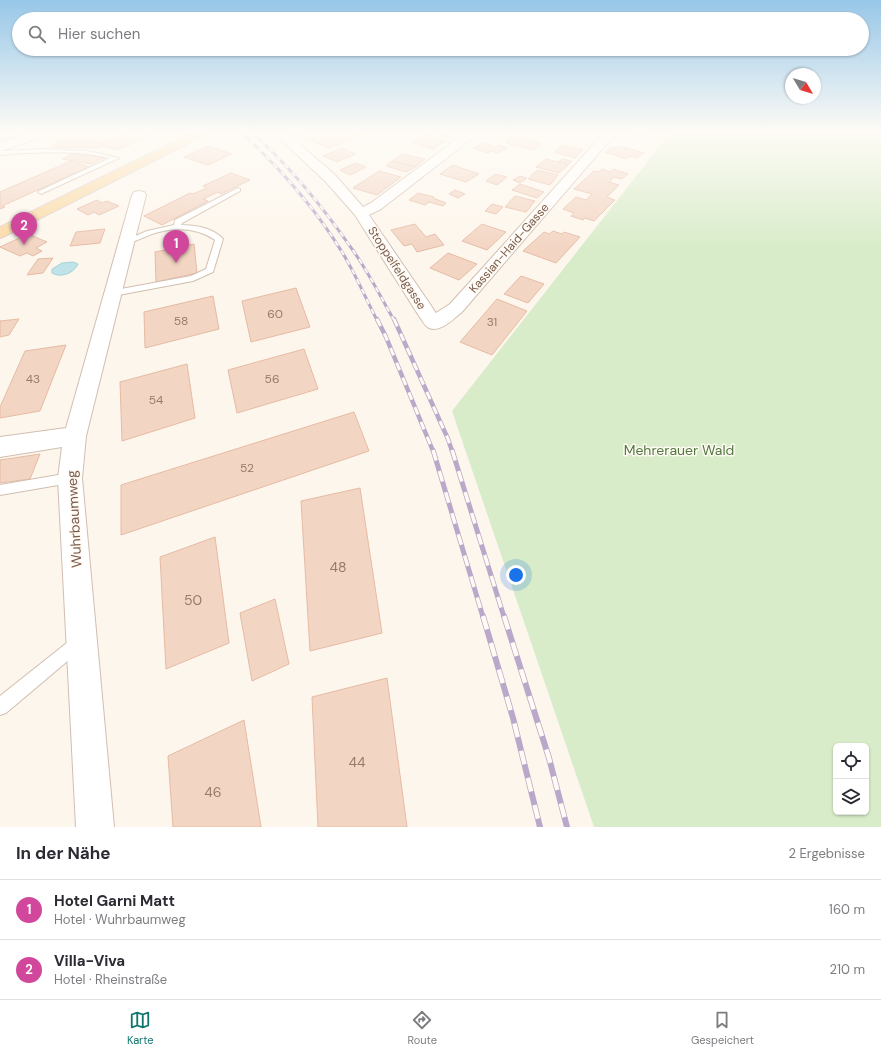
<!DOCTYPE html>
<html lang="de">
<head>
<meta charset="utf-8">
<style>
	:root { --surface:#fff; --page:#f7f7f7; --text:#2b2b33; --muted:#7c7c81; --line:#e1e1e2; --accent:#0f766e }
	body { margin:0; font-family:"DM Sans",sans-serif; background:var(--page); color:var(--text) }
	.controls { position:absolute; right:12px; bottom:12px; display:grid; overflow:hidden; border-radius:6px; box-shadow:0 1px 3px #0004 }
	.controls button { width:36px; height:36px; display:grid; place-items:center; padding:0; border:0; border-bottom:1px solid var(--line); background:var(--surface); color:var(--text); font:20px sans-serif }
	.compass { position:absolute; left:785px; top:68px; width:36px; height:36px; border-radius:50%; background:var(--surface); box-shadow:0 1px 3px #0004; rotate:128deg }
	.you { position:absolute; left:516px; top:575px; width:14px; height:14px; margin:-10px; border:3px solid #fff; border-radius:50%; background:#1a73e8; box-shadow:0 0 0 6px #1a73e833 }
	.badge { display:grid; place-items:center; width:26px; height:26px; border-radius:50%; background:var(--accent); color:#fff; font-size:13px; font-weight:700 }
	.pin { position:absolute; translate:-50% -33px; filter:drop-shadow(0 1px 2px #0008) }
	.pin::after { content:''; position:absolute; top:21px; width:14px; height:12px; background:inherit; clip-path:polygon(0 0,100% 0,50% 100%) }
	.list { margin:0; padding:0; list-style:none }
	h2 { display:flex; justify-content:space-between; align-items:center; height:52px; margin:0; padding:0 16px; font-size:17px }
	h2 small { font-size:13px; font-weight:400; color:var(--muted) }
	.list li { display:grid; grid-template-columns:26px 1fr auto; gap:12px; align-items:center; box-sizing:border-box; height:60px; padding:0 16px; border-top:1px solid var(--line) }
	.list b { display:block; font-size:15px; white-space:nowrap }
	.list p { margin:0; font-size:13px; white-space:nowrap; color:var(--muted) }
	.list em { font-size:13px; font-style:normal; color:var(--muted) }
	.icon { flex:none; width:22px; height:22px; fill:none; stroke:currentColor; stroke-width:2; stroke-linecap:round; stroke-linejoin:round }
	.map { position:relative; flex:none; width:881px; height:827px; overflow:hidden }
	.search { position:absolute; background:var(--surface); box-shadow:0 1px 3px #0004; left:12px; right:12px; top:12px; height:44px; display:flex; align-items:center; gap:10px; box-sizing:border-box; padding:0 14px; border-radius:22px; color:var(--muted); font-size:15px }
	.sheet { height:172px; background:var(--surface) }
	nav { display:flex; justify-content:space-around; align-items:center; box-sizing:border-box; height:56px; border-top:1px solid var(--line); background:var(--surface); font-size:11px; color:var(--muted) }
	nav a { display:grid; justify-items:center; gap:2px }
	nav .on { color:var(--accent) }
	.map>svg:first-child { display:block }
	.green { fill:#d8ecc9; fill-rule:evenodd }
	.water { fill:#bfe3e8; stroke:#a5d3da }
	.building { fill:#f3d5c3; stroke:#e6bba3 }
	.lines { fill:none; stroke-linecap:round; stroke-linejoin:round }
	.service-casing { stroke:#d1beb0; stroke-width:2 }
	.minor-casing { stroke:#d1beb0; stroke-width:2 }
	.primary-casing { stroke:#dad1cd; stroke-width:2 }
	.service { fill:#fff; fill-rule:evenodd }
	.minor { fill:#fff; fill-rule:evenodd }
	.primary { fill:#fbd9a5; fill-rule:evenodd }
	.rail-far3-casing { stroke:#b9a8c9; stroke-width:3 }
	.rail-far2-casing { stroke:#b9a8c9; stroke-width:4.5 }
	.rail-far1-casing { stroke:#b9a8c9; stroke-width:5 }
	.rail-casing { stroke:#b9a8c9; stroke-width:6 }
	.rail-far3 { stroke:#fffaf3; stroke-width:2; stroke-dasharray:5.5; stroke-linecap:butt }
	.rail-far2 { stroke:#fffaf3; stroke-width:3; stroke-dasharray:8; stroke-linecap:butt }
	.rail-far1 { stroke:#fffaf3; stroke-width:3.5; stroke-dasharray:11; stroke-linecap:butt }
	.rail { stroke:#fffaf3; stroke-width:4.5; stroke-dasharray:14; stroke-linecap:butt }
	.labels { text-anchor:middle; stroke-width:3; stroke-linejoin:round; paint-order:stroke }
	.far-street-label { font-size:12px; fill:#7a5c4d; stroke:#fffaf3 }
	.number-label { font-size:12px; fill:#987a6a }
	.park-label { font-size:14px; fill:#537a41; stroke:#fffaf3 }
	.street-label { font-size:14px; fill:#7a5c4d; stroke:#fffaf3 }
	.near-number-label { font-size:14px; fill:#987a6a }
</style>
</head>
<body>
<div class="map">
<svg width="881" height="827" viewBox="0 0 881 827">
	<rect width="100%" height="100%" fill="#fdf6ec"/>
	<!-- green -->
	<path class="green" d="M 670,133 L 881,133 L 881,827 L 594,827 L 452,411 ZM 836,746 L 866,746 L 866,812 L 836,812 Z"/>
	<!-- water -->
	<path class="water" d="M 73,262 L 78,264 L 77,266 C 72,274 60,278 52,273 L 52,269 L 62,263 Z"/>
	<!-- building -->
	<g class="building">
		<polygon points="0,133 21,133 17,135 16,136 17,138 0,143"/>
		<polygon points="128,133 155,133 117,150 100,145"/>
		<polygon points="300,133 358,133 361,134 330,148 296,135"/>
		<polygon points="625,133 646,133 641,137"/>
		<polygon points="424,135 444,142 432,149 411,142"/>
		<polygon points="514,136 542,143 534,150 506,143"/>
		<polygon points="58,141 99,141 106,142 100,145 103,146 100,148 52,147"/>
		<polygon points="484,143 495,147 499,145 507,148 497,153 491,151 487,153 473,148"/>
		<polygon points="563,145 583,150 575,158 554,152"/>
		<polygon points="208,146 232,154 208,165 184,157"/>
		<polygon points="621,146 644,153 637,158 630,156 627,159 605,152 612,147 617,148"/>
		<polygon points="342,148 356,154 337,162 323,156"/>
		<polygon points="71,154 92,156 104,158 91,164 62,159"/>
		<polygon points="403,154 425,159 415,167 392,161"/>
		<polygon points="546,159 558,162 568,165 559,173 536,167"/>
		<polygon points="562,159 572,161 568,165 558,162"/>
		<polygon points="71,161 89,167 2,206 5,207 0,209 0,192"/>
		<polygon points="392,161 415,167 406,172 386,166"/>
		<polygon points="356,163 366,167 350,175 340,170"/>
		<polygon points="453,165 479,174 466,182 440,174"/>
		<polygon points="602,169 610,172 613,169 628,174 622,179 614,177 609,182 619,185 607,197 615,200 594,221 585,218 583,220 571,216 574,213 563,209 576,197 586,200 592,194 574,189 594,171 599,172"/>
		<polygon points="537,170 558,175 550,185 528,179"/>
		<polygon points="379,171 401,177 377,195 353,188"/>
		<polygon points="231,173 250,180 221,194 218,192 203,199 208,201 162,225 144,216 190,193 193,194 207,188 203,186"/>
		<polygon points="495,174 507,177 497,185 486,181"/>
		<polygon points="520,176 527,178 520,183 513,180"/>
		<polygon points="520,184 544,192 537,198 512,190"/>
		<polygon points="455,190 465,194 458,198 449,194"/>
		<polygon points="418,193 434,197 433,198 446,203 443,206 429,202 425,205 409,200"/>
		<polygon points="515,196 535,201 526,212 505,207"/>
		<polygon points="97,200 102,203 107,201 119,206 99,215 94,212 88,215 77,209"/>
		<polygon points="492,204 503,207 496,214 485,211"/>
		<polygon points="415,224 426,237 435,234 444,245 417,252 412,244 404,246 391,230"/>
		<polygon points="482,224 506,232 487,250 462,241"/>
		<polygon points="105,229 100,243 70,246 76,232"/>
		<polygon points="553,231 562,234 564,232 580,237 556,263 523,251 544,232 549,234"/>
		<polygon points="28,234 47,242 36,248 42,251 33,256 27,253 20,256 0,247"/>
		<polygon points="194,244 197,273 156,282 155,252"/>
		<polygon points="448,253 477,264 459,280 430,268"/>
		<polygon points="53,258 43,273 27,275 38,259"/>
		<polygon points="521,276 544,284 528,303 504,294"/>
		<polygon points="296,288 310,327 251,342 242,301"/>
		<polygon points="213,296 219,329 145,348 144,312"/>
		<polygon points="497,299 527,311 492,355 460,342"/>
		<polygon points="19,319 9,335 0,337 0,321"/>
		<polygon points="66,345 40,411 0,418 0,407 25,351"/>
		<polygon points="304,349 318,389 237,413 228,370"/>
		<polygon points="187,364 195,418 122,441 120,382"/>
		<polygon points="354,412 369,451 121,535 121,485"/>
		<polygon points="40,454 30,479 0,483 0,460"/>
		<polygon points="360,488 382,633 310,651 301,501"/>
		<polygon points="215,537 229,643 166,669 160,557"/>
		<polygon points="275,599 289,664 252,681 240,613"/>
		<polygon points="387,678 407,827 318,827 312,697"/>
		<polygon points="244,720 261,827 173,827 168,756"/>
	</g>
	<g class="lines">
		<defs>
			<g id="service">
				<polygon points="424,133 434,133 463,143 458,144"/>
				<path d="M 44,149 L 88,151 L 119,158 L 41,194 L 38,192 L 39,191 L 110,158 C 74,150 37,152 0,155 L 0,151 Z"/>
				<path d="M 238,188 L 240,189 L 240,191 L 182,223 L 181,225 C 196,225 213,228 223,239 L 213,272 L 193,281 L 113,296 L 110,295 L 109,293 L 110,291 L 191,276 L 206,269 L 215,240 C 196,227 173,227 152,234 C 144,237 136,241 128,243 L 124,241 L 147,231 L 174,225 L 175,220 Z"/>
				<polygon points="70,473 74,474 76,478 74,482 70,483 0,495 0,485"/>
				<polygon points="78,635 83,638 86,643 83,648 6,713 0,715 0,696 73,638"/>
			</g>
			<g id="minor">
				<polygon points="32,133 51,133 49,135 0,151 0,143"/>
				<path d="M 274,133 L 287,133 L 336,176 L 363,207 L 371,203 L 465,133 L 479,133 L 381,209 L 369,215 L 436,313 L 450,304 L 604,133 L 616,133 L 462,312 C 454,318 441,333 429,328 C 425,326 422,320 419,316 L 355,215 L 326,182 Z"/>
				<polygon points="139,191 144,192 146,195 86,436 82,478 114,827 76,827 58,478 62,447 0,457 0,437 66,428 132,195 134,192"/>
			</g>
			<polygon id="primary" points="192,133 207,133 205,135 5,236 0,238 0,227"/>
		</defs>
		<!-- service casing -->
		<use href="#service" class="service-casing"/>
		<!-- minor casing -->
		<use href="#minor" class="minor-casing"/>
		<!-- primary casing -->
		<use href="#primary" class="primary-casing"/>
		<!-- service -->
		<use href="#service" class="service"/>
		<!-- minor -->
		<use href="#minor" class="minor"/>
		<!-- primary -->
		<use href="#primary" class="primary"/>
		<defs>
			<g id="rail-far3">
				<path d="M 242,133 C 280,168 315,208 342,252 C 355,273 365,297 377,320"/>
				<path d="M 253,133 C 290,167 323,207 352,249 C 368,271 380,296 394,320"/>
			</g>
			<g id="rail-far2">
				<polyline points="377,319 386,337 433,451"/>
				<polyline points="394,319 448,439 452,451"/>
			</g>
			<g id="rail-far1">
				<polyline points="433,450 483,617"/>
				<polyline points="452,450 504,617"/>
			</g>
			<g id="rail">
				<polyline points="483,616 513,718 540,827"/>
				<polyline points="504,616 549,758 567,827"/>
			</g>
		</defs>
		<!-- rail-far3 casing -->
		<use href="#rail-far3" class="rail-far3-casing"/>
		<!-- rail-far2 casing -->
		<use href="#rail-far2" class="rail-far2-casing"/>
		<!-- rail-far1 casing -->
		<use href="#rail-far1" class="rail-far1-casing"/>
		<!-- rail casing -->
		<use href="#rail" class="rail-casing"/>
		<!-- rail-far3 -->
		<use href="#rail-far3" class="rail-far3"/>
		<!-- rail-far2 -->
		<use href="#rail-far2" class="rail-far2"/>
		<!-- rail-far1 -->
		<use href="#rail-far1" class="rail-far1"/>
		<!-- rail -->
		<use href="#rail" class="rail"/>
	</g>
	<!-- sky -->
	<linearGradient id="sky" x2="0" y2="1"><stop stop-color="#97c7e8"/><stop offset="0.53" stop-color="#fefbf6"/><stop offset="1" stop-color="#fefbf6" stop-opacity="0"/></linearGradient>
	<rect width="881" height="249" fill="url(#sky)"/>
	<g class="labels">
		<!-- far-street labels -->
		<g class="far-street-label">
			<text transform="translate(509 248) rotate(-49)" y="4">Kassian-Haid-Gasse</text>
			<text transform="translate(397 268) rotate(57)" y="4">Stoppelfeldgasse</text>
		</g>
		<!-- number labels -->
		<g class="number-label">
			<text x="275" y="318">60</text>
			<text x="181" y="325">58</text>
			<text x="492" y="326">31</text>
			<text x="33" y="383">43</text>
			<text x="272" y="383">56</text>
			<text x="156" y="404">54</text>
			<text x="247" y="472">52</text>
		</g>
		<!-- park labels -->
		<g class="park-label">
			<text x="679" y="455">Mehrerauer Wald</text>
		</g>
		<!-- street labels -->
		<g class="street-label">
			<text transform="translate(74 519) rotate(-93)" y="5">Wuhrbaumweg</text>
		</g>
		<!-- near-number labels -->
		<g class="near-number-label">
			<text x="338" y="572">48</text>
			<text x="193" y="605">50</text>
			<text x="357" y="767">44</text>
			<text x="213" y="797">46</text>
		</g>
	</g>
</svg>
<div class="controls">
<button><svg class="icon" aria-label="locate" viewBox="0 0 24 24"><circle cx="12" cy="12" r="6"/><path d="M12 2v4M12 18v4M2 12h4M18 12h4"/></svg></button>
<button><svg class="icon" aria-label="layers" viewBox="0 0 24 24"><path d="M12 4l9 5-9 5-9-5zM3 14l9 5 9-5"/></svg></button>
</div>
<svg class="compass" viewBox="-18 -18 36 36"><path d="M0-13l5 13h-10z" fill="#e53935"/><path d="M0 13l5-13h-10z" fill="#7c7c81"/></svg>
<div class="you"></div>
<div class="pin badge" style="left:176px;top:263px;background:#d1479c">1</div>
<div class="pin badge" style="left:24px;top:245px;background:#d1479c">2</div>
<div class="search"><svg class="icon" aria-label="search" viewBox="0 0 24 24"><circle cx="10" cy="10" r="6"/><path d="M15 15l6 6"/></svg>Hier suchen</div>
</div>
<section class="sheet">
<h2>In der Nähe<small>2 Ergebnisse</small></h2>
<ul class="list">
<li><span class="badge" style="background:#d1479c">1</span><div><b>Hotel Garni Matt</b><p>Hotel · Wuhrbaumweg</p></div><em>160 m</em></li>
<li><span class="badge" style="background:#d1479c">2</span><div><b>Villa-Viva</b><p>Hotel · Rheinstraße</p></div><em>210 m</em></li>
</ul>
</section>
<nav>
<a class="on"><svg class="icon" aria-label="map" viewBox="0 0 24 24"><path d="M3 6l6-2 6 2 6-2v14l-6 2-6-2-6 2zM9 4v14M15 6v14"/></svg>Karte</a>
<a><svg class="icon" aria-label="directions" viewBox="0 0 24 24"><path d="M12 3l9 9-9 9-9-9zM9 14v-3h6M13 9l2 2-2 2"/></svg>Route</a>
<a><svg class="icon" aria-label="saved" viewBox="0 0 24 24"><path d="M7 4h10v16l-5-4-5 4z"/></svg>Gespeichert</a>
</nav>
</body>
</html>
